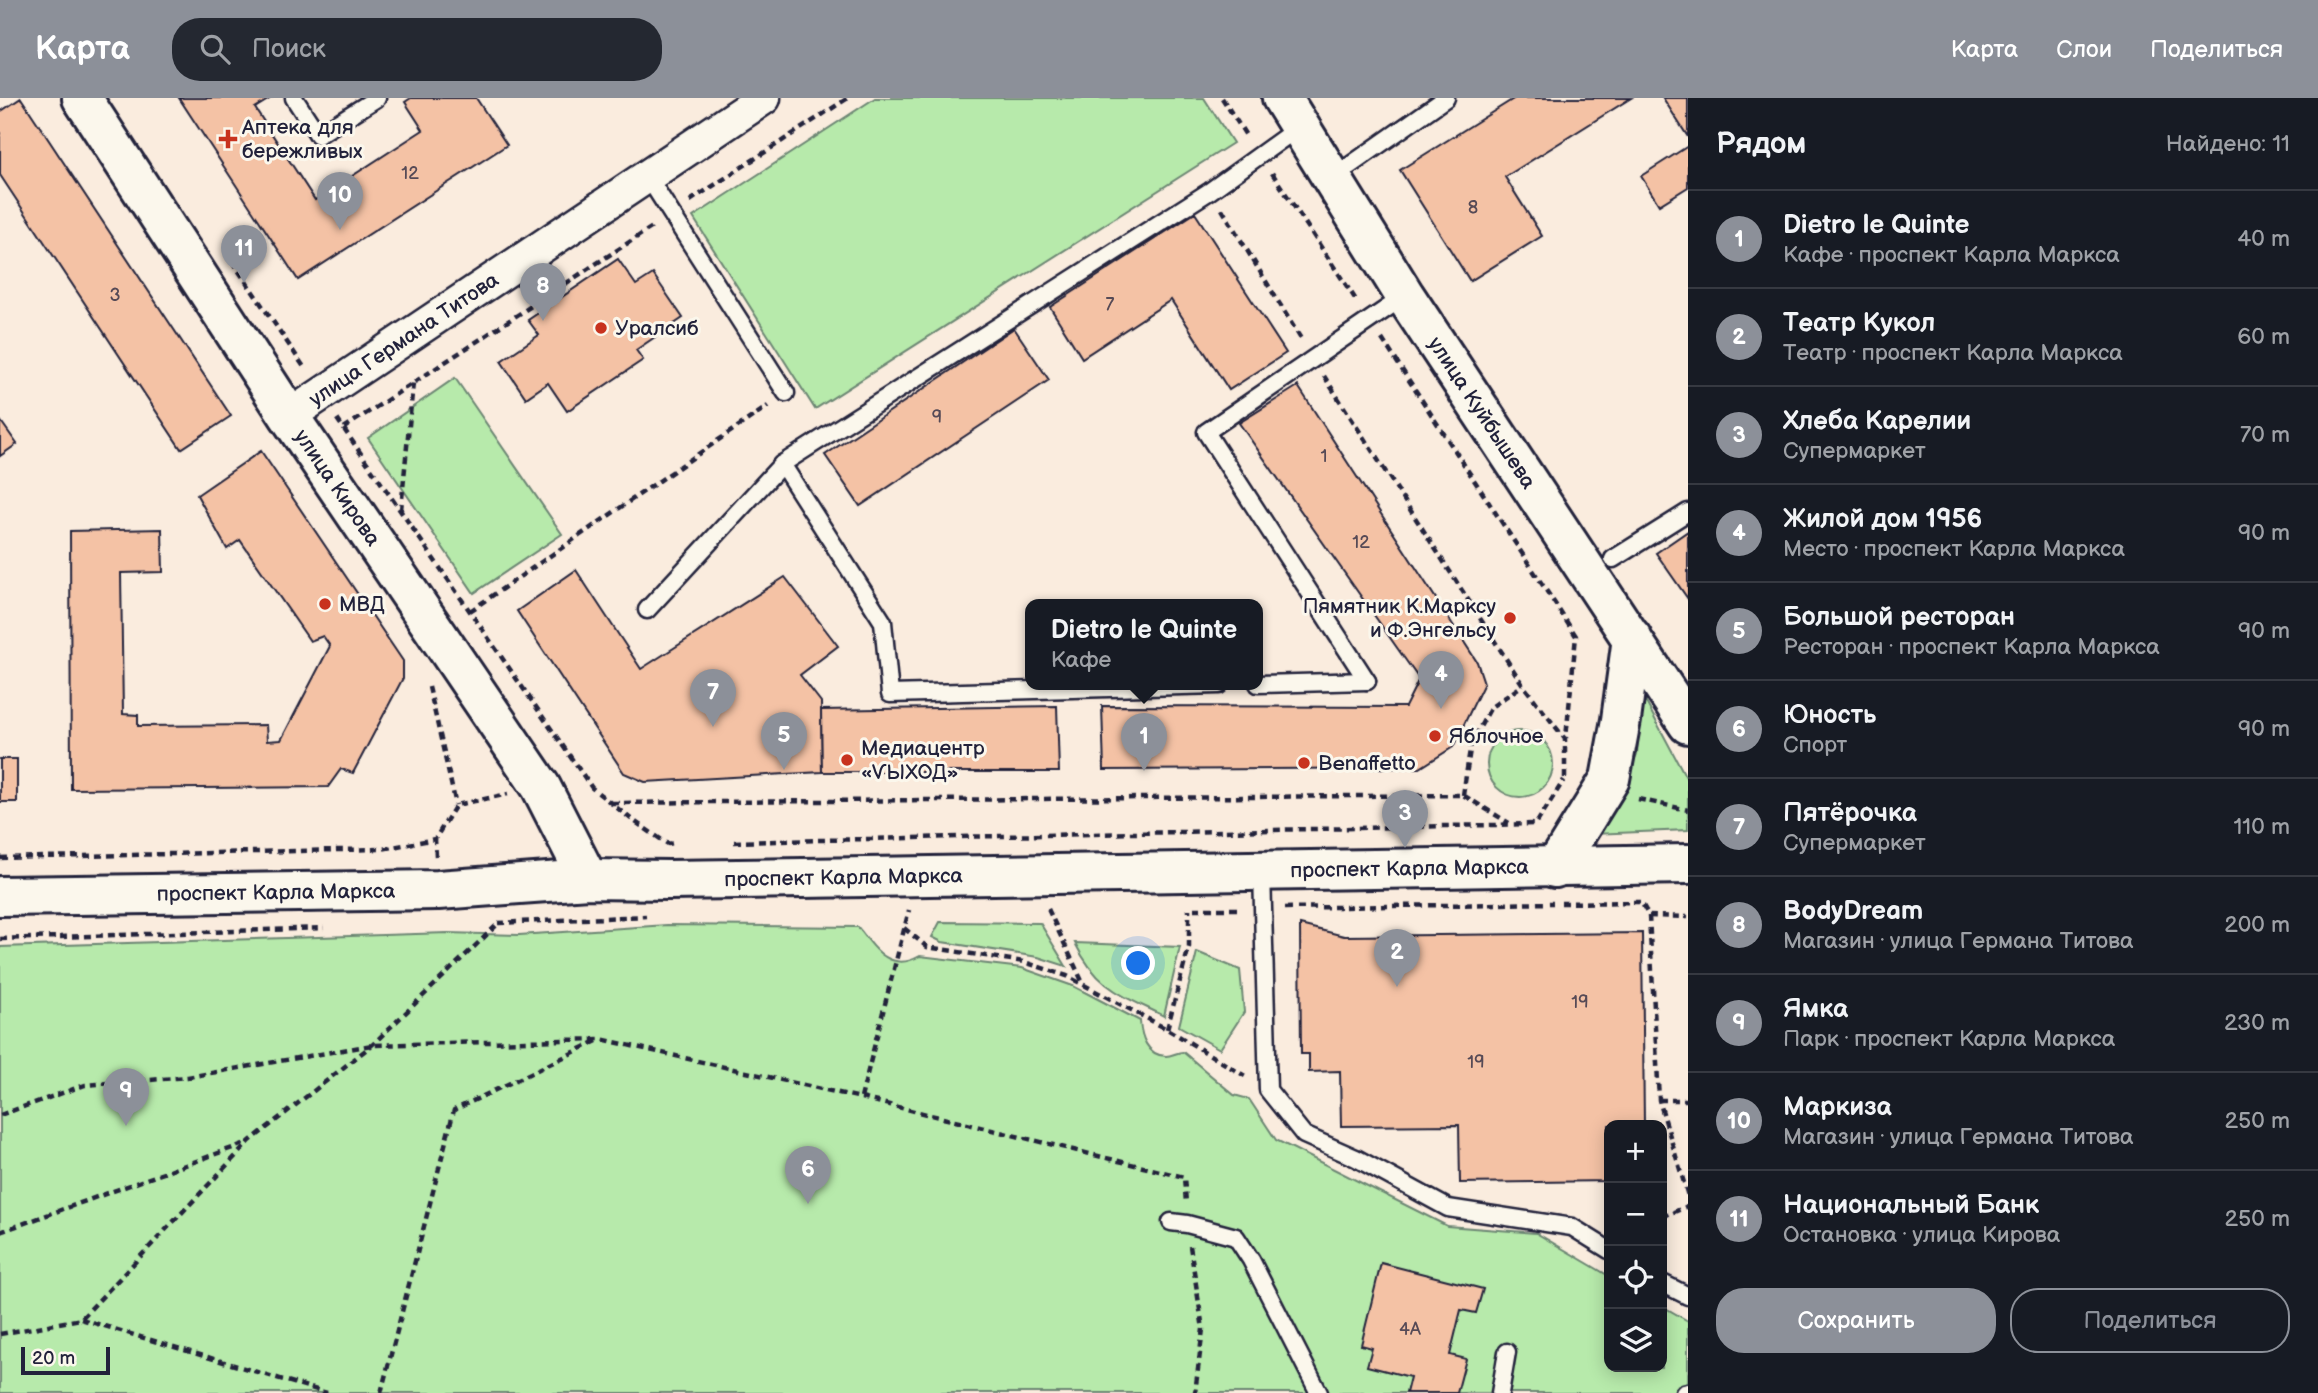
<!DOCTYPE html>
<html lang="ru">
<head>
<meta charset="utf-8">
<style>
	:root { --surface:#171b24; --page:#242831; --text:#f1f3f6; --muted:#9ea1a6; --line:#363941; --accent:#8c9099 }
	body { margin:0; font-family:"Balsamiq Sans",sans-serif; background:var(--page); color:var(--text) }
	.controls { position:absolute; right:21px; bottom:21px; display:grid; overflow:hidden; border-radius:14px; box-shadow:0 4px 18px #0003 }
	.controls button { width:63px; height:63px; display:grid; place-items:center; padding:0; border:0; border-bottom:2px solid var(--line); background:var(--surface); color:var(--text); font:35px sans-serif }
	.scale { position:absolute; left:21px; bottom:18px; width:89px; box-sizing:border-box; padding-left:7px; border:4px solid #22223b; border-top:0; font-size:19px; line-height:24px; white-space:nowrap; color:#22223b; -webkit-text-stroke:5px #fbf7ec; paint-order:stroke }
	.you { position:absolute; left:1139px; top:866px; width:24px; height:24px; margin:-18px; border:5px solid #fff; border-radius:50%; background:#1a73e8; box-shadow:0 0 0 10px #1a73e833 }
	.badge { display:grid; place-items:center; width:46px; height:46px; border-radius:50%; background:var(--accent); color:#fff; font-size:23px; font-weight:700 }
	.pin { position:absolute; translate:-50% -58px; filter:drop-shadow(0 2px 4px #0008) }
	.pin::after { content:''; position:absolute; top:37px; width:24px; height:21px; background:inherit; clip-path:polygon(0 0,100% 0,50% 100%) }
	.popup { position:absolute; left:1025px; top:501px; width:238px; height:91px; box-sizing:border-box; display:grid; place-content:center; border-radius:14px; background:var(--surface); filter:drop-shadow(0 2px 5px #0005); font-size:23px; white-space:nowrap; color:var(--muted) }
	.popup b { font-size:26px; color:var(--text) }
	.popup::after { content:''; position:absolute; left:50%; top:100%; margin-left:-14px; border:14px solid transparent; border-top-color:var(--surface) }
	.list { margin:0; padding:0; list-style:none }
	h2 { display:flex; justify-content:space-between; align-items:center; height:91px; margin:0; padding:0 28px; font-size:30px }
	h2 small { font-size:23px; font-weight:400; color:var(--muted) }
	.list li { display:grid; grid-template-columns:46px 1fr auto; gap:21px; align-items:center; box-sizing:border-box; height:98px; padding:0 28px; border-top:2px solid var(--line) }
	.list b { display:block; font-size:26px; white-space:nowrap }
	.list p { margin:0; font-size:23px; white-space:nowrap; color:var(--muted) }
	.list em { font-size:23px; font-style:normal; color:var(--muted) }
	.actions { display:flex; gap:14px; padding:21px 28px }
	.actions a { flex:1; padding:16px 0; border:2px solid var(--accent); border-radius:28px; text-align:center; font-size:24px; color:var(--accent) }
	.actions .main { background:var(--accent); color:#fff }
	.icon { flex:none; width:38px; height:38px; fill:none; stroke:currentColor; stroke-width:2; stroke-linecap:round; stroke-linejoin:round }
	.map { position:relative; flex:none; width:1688px; height:1295px; overflow:hidden }
	header { display:flex; align-items:center; gap:42px; box-sizing:border-box; height:98px; padding:0 35px; background:var(--accent); color:#fff }
	header strong { font-size:33px }
	nav { display:flex; gap:38px; margin-inline-start:auto; font-size:24px }
	.search { width:490px; height:63px; background:var(--page); display:flex; align-items:center; gap:18px; box-sizing:border-box; padding:0 24px; border-radius:28px; color:var(--muted); font-size:26px }
	main { display:flex }
	aside { flex:1; background:var(--surface) }
	.map>svg:first-child { display:block }
	.green { fill:#b7eaab; stroke:#6c8673; stroke-width:2 }
	.building { fill:#f4c2a5; stroke:#22223b; stroke-width:2 }
	.lines { fill:none; stroke-linecap:round; stroke-linejoin:round }
	.service-casing { stroke:#22223b; stroke-width:21 }
	.minor-casing { stroke:#22223b; stroke-width:37 }
	.tertiary-casing { stroke:#22223b; stroke-width:44 }
	.secondary-casing { stroke:#22223b; stroke-width:44 }
	.path { stroke:#22223b; stroke-width:4.5; stroke-dasharray:7 5; stroke-linecap:butt }
	.service { stroke:#fbf7ec; stroke-width:16 }
	.minor { stroke:#fbf7ec; stroke-width:32 }
	.tertiary { stroke:#fbf7ec; stroke-width:38 }
	.secondary { stroke:#fbf7ec; stroke-width:38 }
	.poi-dot { fill:#c8321e; stroke:#fbf7ec; stroke-width:2.5 }
	.labels { text-anchor:middle; stroke-width:6; stroke-linejoin:round; paint-order:stroke }
	.number-label { font-size:18px; fill:#564a56 }
	.poi-label { font-size:21px; fill:#22223b; stroke:#fbf7ec; text-anchor:start }
	.street-label { font-size:21px; fill:#22223b; stroke:#fbf7ec }
</style>
</head>
<body>
<header>
<strong>Карта</strong>
<div class="search"><svg class="icon" aria-label="search" viewBox="0 0 24 24"><circle cx="10" cy="10" r="6"/><path d="M15 15l6 6"/></svg>Поиск</div>
<nav><a>Карта</a><a>Слои</a><a>Поделиться</a></nav>
</header>
<main>
<div class="map">
<svg width="1688" height="1295" viewBox="0 0 1688 1295">
	<rect width="100%" height="100%" fill="#faecde"/>
	<filter id="ink" filterUnits="userSpaceOnUse"><feTurbulence type="fractalNoise" baseFrequency=".0143" numOctaves="2"/><feDisplacementMap in="SourceGraphic" scale="14" xChannelSelector="R" yChannelSelector="G"/><feConvolveMatrix kernelMatrix="1 2 1 2 8 2 1 2 1" color-interpolation-filters="sRGB"/></filter>
	<g filter="url(#ink)">
		<!-- green -->
		<g class="green">
			<polygon points="875,0 1204,0 1233,45 815,311 693,119"/>
			<polygon points="455,280 562,436 474,495 368,340"/>
			<polygon points="1641,595 1688,683 1688,732 1593,736 1615,703 1637,656"/>
			<circle cx="1520" cy="666" r="33"/>
			<polygon points="940,824 1040,825 1066,868 1038,859 942,844 932,839"/>
			<path d="M 667,827 L 858,829 C 875,851 890,875 920,858 L 1022,870 L 1073,888 L 1140,923 C 1141,938 1147,958 1166,958 C 1172,958 1177,954 1183,954 L 1234,997 L 1249,1001 L 1276,1042 L 1447,1128 L 1536,1135 L 1609,1178 L 1609,1269 L 1662,1269 L 1662,1208 L 1688,1223 L 1688,1295 L 0,1295 L 0,849 L 448,835 L 519,837 Z"/>
			<path d="M 1075,845 L 1180,849 L 1164,918 C 1120,896 1098,891 1075,845 Z"/>
			<polygon points="1197,854 1240,872 1244,914 1220,951 1179,928"/>
		</g>
		<!-- building -->
		<g class="building">
			<polygon points="21,0 231,318 181,351 0,77 0,14"/>
			<polygon points="179,0 271,0 255,10 315,102 423,32 405,4 411,0 476,0 507,47 298,182"/>
			<polygon points="1515,0 1631,0 1505,79 1542,138 1470,183 1400,72"/>
			<polygon points="1663,0 1688,0 1688,39"/>
			<polygon points="1688,48 1688,89 1659,107 1641,78"/>
			<polygon points="1195,115 1286,255 1229,292 1171,202 1082,260 1050,209"/>
			<polygon points="618,161 636,187 653,176 683,220 636,252 643,262 567,313 548,285 526,300 501,263 539,237 528,222"/>
			<polygon points="1014,230 1049,282 860,408 825,357"/>
			<polygon points="1298,288 1477,564 1484,585 1453,649 1420,670 1104,672 1102,608 1405,609 1419,581 1239,325"/>
			<polygon points="0,322 17,346 0,358"/>
			<polygon points="261,353 403,563 403,580 353,675 341,671 328,689 71,691 70,433 162,431 163,474 121,475 123,616 138,617 138,628 266,627 267,643 281,642 330,548 323,538 310,543 240,442 227,451 197,397"/>
			<polygon points="1688,433 1688,501 1656,455"/>
			<polygon points="576,472 641,571 785,479 838,548 800,577 821,604 822,674 645,684 624,675 517,513"/>
			<polygon points="1057,608 1059,674 822,674 821,612"/>
			<rect x="0" y="661" width="17" height="43"/>
			<polygon points="1300,827 1344,838 1642,835 1644,1027 1609,1027 1609,1083 1460,1085 1459,1027 1341,1028 1340,973 1309,974 1309,956 1301,956"/>
			<polygon points="1381,1165 1483,1191 1476,1215 1461,1212 1450,1257 1466,1261 1457,1295 1406,1295 1410,1279 1367,1268 1372,1250 1361,1247"/>
		</g>
		<g class="lines">
			<defs>
				<g id="service">
					<polyline points="294,0 318,37 377,0"/>
					<polyline points="648,79 786,295"/>
					<polyline points="1332,80 1446,0"/>
					<polyline points="782,366 883,524 890,596 1219,587"/>
					<polyline points="1613,461 1688,414"/>
					<polyline points="647,512 782,366 1210,93 1299,29"/>
					<polyline points="1367,583 1206,334 1405,198"/>
					<polyline points="1258,586 1367,583"/>
					<polyline points="1262,774 1268,992 1304,1037 1356,1060 1448,1110 1572,1129 1609,1152"/>
					<polyline points="1171,1124 1187,1126 1236,1139 1251,1162 1319,1295"/>
					<polyline points="1662,1185 1688,1198"/>
					<polyline points="1500,1295 1507,1254"/>
					<polyline points="1684,1295 1688,1294"/>
				</g>
				<g id="minor">
					<path id="s1" d="M 289,318 L 764,0"/>
				</g>
				<polyline id="tertiary" points="1555,770 1610,681 1621,622 1632,540"/>
				<g id="secondary">
					<path id="s2" d="M 82,0 L 289,318 L 541,689 L 588,781"/>
					<path id="s3" d="M 1282,0 L 1405,198 L 1688,626"/>
					<path id="s4" d="M 0,798 L 438,792 L 588,781 L 669,782 L 1688,766"/>
				</g>
			</defs>
			<!-- service casing -->
			<use href="#service" class="service-casing"/>
			<!-- minor casing -->
			<use href="#minor" class="minor-casing"/>
			<!-- tertiary casing -->
			<use href="#tertiary" class="tertiary-casing"/>
			<!-- secondary casing -->
			<use href="#secondary" class="secondary-casing"/>
			<!-- path -->
			<g class="path">
				<polyline points="1222,0 1247,39"/>
				<polyline points="1272,75 1358,205"/>
				<polyline points="690,103 848,0"/>
				<polyline points="1222,111 1301,241"/>
				<polyline points="232,163 306,272"/>
				<polyline points="1382,241 1576,538 1566,640"/>
				<polyline points="1324,278 1523,587 1565,641 1565,683"/>
				<polyline points="337,321 592,690 631,721 668,746 673,745"/>
				<polyline points="344,330 654,128"/>
				<polyline points="401,412 413,285"/>
				<polyline points="470,513 768,308"/>
				<polyline points="429,589 456,707"/>
				<polyline points="1463,697 1471,645 1491,609 1523,587"/>
				<polyline points="1638,701 1688,712"/>
				<polyline points="612,705 1463,697 1509,725"/>
				<polyline points="734,744 1536,726 1564,682"/>
				<polyline points="436,758 435,741 456,707 508,696"/>
				<polyline points="0,760 382,751 435,741"/>
				<polyline points="1561,805 1641,804 1649,818 1688,819"/>
				<polyline points="1285,810 1553,805"/>
				<polyline points="1048,811 1083,885"/>
				<polyline points="1194,811 1241,811"/>
				<polyline points="1649,818 1659,1002 1688,1098"/>
				<polyline points="498,825 646,818"/>
				<polyline points="904,830 927,849 1024,864 1067,878 1167,931 1245,978"/>
				<polyline points="0,841 324,830"/>
				<polyline points="1167,931 1189,849 1189,811"/>
				<polyline points="861,1000 909,812"/>
				<polyline points="1659,1002 1688,1002"/>
				<polyline points="0,1017 85,987 188,979 372,947 601,941 861,1000 1184,1079 1186,1105"/>
				<polyline points="1662,1119 1688,1108"/>
				<polyline points="0,1134 249,1044"/>
				<polyline points="1190,1148 1203,1231 1195,1295"/>
				<polyline points="81,1221 327,1295"/>
				<polyline points="0,1236 81,1221 250,1043 372,947 500,824"/>
				<polyline points="381,1295 454,1012 597,943"/>
			</g>
			<!-- service -->
			<use href="#service" class="service"/>
			<!-- minor -->
			<use href="#minor" class="minor"/>
			<!-- tertiary -->
			<use href="#tertiary" class="tertiary"/>
			<!-- secondary -->
			<use href="#secondary" class="secondary"/>
		</g>
	</g>
	<!-- markers -->
	<g class="poi-dot">
		<path d="M224.5 30.5h7v7h7v7h-7v7h-7v-7h-7v-7h7z"/>
		<circle cx="601" cy="230" r="7"/>
		<circle cx="325" cy="506" r="7"/>
		<circle cx="1510" cy="520" r="7"/>
		<circle cx="1435" cy="638" r="7"/>
		<circle cx="847" cy="662" r="7"/>
		<circle cx="1304" cy="665" r="7"/>
	</g>
	<g class="labels">
		<!-- number labels -->
		<g class="number-label">
			<text x="410" y="81">12</text>
			<text x="1473" y="115">8</text>
			<text x="115" y="203">3</text>
			<text x="1110" y="212">7</text>
			<text x="937" y="325">9</text>
			<text x="1324" y="364">1</text>
			<text x="1361" y="450">12</text>
			<text x="1580" y="910">19</text>
			<text x="1476" y="970">19</text>
			<text x="1410" y="1237">4А</text>
		</g>
		<!-- poi labels -->
		<g class="poi-label">
			<text x="242" y="36">Аптека для<tspan x="242" dy="24">бережливых</tspan></text>
			<text x="615" y="237">Уралсиб</text>
			<text x="339" y="513">МВД</text>
			<text x="1496" y="515" text-anchor="end">Пямятник К.Марксу<tspan x="1496" dy="24">и Ф.Энгельсу</tspan></text>
			<text x="1449" y="645">Яблочное</text>
			<text x="861" y="657">Медиацентр<tspan x="861" dy="24">«ѴЫХОД»</tspan></text>
			<text x="1318" y="672">Benaffetto</text>
		</g>
		<!-- street labels -->
		<g class="street-label">
			<text dy="7" stroke="none"><textPath href="#s1" startOffset="138">улица Германа Титова</textPath></text>
			<text dy="7" stroke="none"><textPath href="#s3" startOffset="373">улица Куйбышева</textPath></text>
			<text dy="7" stroke="none"><textPath href="#s2" startOffset="466">улица Кирова</textPath></text>
			<text dy="7" stroke="none"><textPath href="#s4" startOffset="1410">проспект Карла Маркса</textPath></text>
			<text dy="7" stroke="none"><textPath href="#s4" startOffset="844">проспект Карла Маркса</textPath></text>
			<text dy="7" stroke="none"><textPath href="#s4" startOffset="276">проспект Карла Маркса</textPath></text>
		</g>
	</g>
</svg>
<div class="controls">
<button>+</button>
<button>−</button>
<button><svg class="icon" aria-label="locate" viewBox="0 0 24 24"><circle cx="12" cy="12" r="6"/><path d="M12 2v4M12 18v4M2 12h4M18 12h4"/></svg></button>
<button><svg class="icon" aria-label="layers" viewBox="0 0 24 24"><path d="M12 4l9 5-9 5-9-5zM3 14l9 5 9-5"/></svg></button>
</div>
<div class="scale">20 m</div>
<div class="you"></div>
<div class="pin badge" style="left:1144px;top:673px">1</div>
<div class="popup"><b>Dietro le Quinte</b>Кафе</div>
<div class="pin badge" style="left:1397px;top:889px">2</div>
<div class="pin badge" style="left:1405px;top:750px">3</div>
<div class="pin badge" style="left:1441px;top:611px">4</div>
<div class="pin badge" style="left:784px;top:672px">5</div>
<div class="pin badge" style="left:808px;top:1106px">6</div>
<div class="pin badge" style="left:713px;top:629px">7</div>
<div class="pin badge" style="left:543px;top:223px">8</div>
<div class="pin badge" style="left:126px;top:1028px">9</div>
<div class="pin badge" style="left:340px;top:132px">10</div>
<div class="pin badge" style="left:244px;top:185px">11</div>
</div>
<aside>
<h2>Рядом<small>Найдено: 11</small></h2>
<ul class="list">
<li><span class="badge">1</span><div><b>Dietro le Quinte</b><p>Кафе · проспект Карла Маркса</p></div><em>40 m</em></li>
<li><span class="badge">2</span><div><b>Театр Кукол</b><p>Театр · проспект Карла Маркса</p></div><em>60 m</em></li>
<li><span class="badge">3</span><div><b>Хлеба Карелии</b><p>Супермаркет</p></div><em>70 m</em></li>
<li><span class="badge">4</span><div><b>Жилой дом 1956</b><p>Место · проспект Карла Маркса</p></div><em>90 m</em></li>
<li><span class="badge">5</span><div><b>Большой ресторан</b><p>Ресторан · проспект Карла Маркса</p></div><em>90 m</em></li>
<li><span class="badge">6</span><div><b>Юность</b><p>Спорт</p></div><em>90 m</em></li>
<li><span class="badge">7</span><div><b>Пятёрочка</b><p>Супермаркет</p></div><em>110 m</em></li>
<li><span class="badge">8</span><div><b>BodyDream</b><p>Магазин · улица Германа Титова</p></div><em>200 m</em></li>
<li><span class="badge">9</span><div><b>Ямка</b><p>Парк · проспект Карла Маркса</p></div><em>230 m</em></li>
<li><span class="badge">10</span><div><b>Маркиза</b><p>Магазин · улица Германа Титова</p></div><em>250 m</em></li>
<li><span class="badge">11</span><div><b>Национальный Банк</b><p>Остановка · улица Кирова</p></div><em>250 m</em></li>
</ul>
<div class="actions"><a class="main">Сохранить</a><a>Поделиться</a></div>
</aside>
</main>
</body>
</html>
